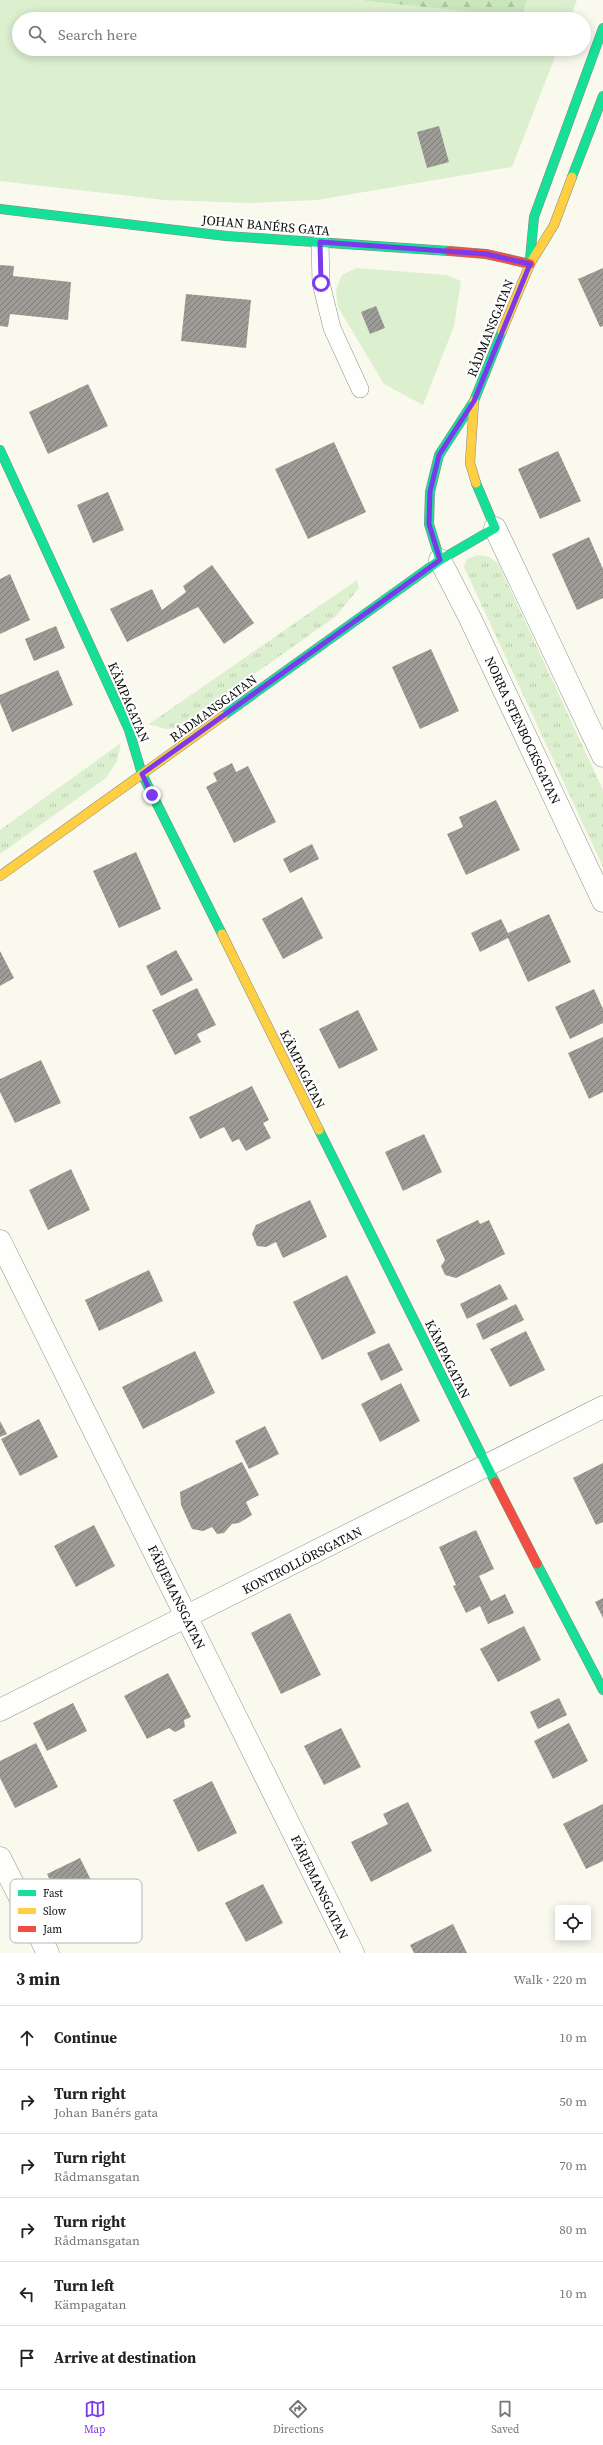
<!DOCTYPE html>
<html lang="en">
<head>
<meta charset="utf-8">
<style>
	:root { --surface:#fff; --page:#f6f6f6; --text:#222; --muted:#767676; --line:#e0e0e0; --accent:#7c3aed }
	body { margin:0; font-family:"Source Serif 4",serif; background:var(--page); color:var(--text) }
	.controls { position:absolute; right:12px; bottom:12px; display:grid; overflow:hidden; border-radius:4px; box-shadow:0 2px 10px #0003 }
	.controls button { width:36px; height:36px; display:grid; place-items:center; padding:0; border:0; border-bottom:1px solid var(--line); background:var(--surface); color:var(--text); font:20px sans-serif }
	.stop { position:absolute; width:12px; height:12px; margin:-9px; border:3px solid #7c3aed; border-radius:50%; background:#fff }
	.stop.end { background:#7c3aed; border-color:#fff; box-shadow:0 1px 4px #0008 }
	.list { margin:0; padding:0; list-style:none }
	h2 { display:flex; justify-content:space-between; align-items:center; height:52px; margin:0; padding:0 16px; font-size:17px }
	h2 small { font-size:13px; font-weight:400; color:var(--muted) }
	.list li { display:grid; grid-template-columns:26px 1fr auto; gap:12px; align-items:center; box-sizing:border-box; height:64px; padding:0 16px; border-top:1px solid var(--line) }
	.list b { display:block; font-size:15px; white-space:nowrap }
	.list p { margin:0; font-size:13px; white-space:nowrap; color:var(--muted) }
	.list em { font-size:13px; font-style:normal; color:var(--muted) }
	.icon { flex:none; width:22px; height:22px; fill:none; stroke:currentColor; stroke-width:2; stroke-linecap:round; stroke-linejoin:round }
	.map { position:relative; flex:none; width:603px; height:1953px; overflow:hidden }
	.search { position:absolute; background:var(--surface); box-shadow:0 2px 10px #0003; left:12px; right:12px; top:12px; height:44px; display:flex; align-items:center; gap:10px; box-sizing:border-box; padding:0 14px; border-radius:22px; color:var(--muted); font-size:15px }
	.sheet { height:436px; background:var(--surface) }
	nav { display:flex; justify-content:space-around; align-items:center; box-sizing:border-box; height:56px; border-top:1px solid var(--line); background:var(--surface); font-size:11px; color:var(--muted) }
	nav a { display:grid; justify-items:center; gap:2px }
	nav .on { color:var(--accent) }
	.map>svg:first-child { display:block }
	.grass { fill:url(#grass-tufts) }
	.forest { fill:url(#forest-firs) }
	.park { fill:#dcefcf }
	.building { fill:url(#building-hatch) }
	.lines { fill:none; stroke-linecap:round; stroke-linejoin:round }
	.lane-casing { stroke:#92928d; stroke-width:18 }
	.street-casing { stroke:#92928d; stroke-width:23 }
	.fast-casing { stroke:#898984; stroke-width:10 }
	.slow-casing { stroke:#898984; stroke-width:10 }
	.jam-casing { stroke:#898984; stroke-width:10 }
	.lane { stroke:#fefefc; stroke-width:17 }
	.street { stroke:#fefefc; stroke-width:22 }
	.fast { stroke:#16e098; stroke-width:9 }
	.slow { stroke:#ffcf43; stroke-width:9 }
	.jam { stroke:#f24e42; stroke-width:9 }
	.route { stroke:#7c3aed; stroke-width:5 }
	.labels { text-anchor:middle; stroke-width:4; stroke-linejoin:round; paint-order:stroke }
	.street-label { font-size:13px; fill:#0b0b0b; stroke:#fff }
	.key { fill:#fff; stroke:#b6b6b6; stroke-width:1 }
	.key-label { font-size:11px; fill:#0b0b0b }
</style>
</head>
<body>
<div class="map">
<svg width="603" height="1953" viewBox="0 0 603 1953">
	<defs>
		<pattern id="grass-tufts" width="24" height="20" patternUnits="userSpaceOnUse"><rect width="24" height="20" fill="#dcefcf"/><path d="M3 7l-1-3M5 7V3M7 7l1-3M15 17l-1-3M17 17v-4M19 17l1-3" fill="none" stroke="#bbccb0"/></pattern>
		<pattern id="forest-firs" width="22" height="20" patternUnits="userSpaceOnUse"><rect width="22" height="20" fill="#cae6bd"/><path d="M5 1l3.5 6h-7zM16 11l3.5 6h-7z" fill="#acc4a1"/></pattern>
		<pattern id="building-hatch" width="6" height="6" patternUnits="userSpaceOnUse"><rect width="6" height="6" fill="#9c9b95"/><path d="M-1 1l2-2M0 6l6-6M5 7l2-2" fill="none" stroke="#7d7d78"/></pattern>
	</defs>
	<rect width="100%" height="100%" fill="#f9f9ee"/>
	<!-- grass -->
	<g class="grass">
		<polygon points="479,555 489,557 498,563 603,790 603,867 464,567 467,559"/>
		<polygon points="357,580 359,588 335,617 178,728 165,729 149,724"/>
		<polygon points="121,743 117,761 106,778 0,854 0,830"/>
	</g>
	<!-- forest -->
	<polygon class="forest" points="357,0 527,0 522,18"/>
	<!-- park -->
	<g class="park">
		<polygon points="0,0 357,0 522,17 527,0 577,0 570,19 19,19 19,49 558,49 512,167 317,200 249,203 165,200 0,181"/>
		<polygon points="357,268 447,275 461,281 454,326 423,405 384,384 338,307 336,290 342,275"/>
	</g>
	<!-- building -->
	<g class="building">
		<polygon points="439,126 449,162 427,168 417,132"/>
		<polygon points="0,265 14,266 13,276 71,282 68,320 10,314 8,327 0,326"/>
		<polygon points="603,268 603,326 600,327 578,279"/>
		<polygon points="186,294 251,300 246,348 181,341"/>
		<polygon points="376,306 385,328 370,334 361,312"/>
		<polygon points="88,384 108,426 48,454 29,412"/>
		<polygon points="334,442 366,512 308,539 275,469"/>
		<polygon points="558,451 581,501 540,519 518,469"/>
		<polygon points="108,492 124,530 93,543 77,505"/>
		<polygon points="589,537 603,569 603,598 577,610 552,554"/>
		<polygon points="212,565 254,623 224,644 198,607 127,642 110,609 152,589 162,610 186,592 183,586"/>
		<polygon points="10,574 30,620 0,634 0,579"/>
		<polygon points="56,626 65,648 34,661 25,639"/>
		<polygon points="431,649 459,711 420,729 392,667"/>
		<polygon points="58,670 73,705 12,732 0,703 0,695"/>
		<polygon points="232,763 236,772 248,766 276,822 234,843 206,787 217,781 213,773"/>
		<polygon points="496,800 520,850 466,875 447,834 463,827 459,817"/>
		<polygon points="312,844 319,859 290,873 283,859"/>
		<polygon points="136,852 161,909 119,928 93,871"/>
		<polygon points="302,897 323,938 283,959 262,919"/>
		<polygon points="549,914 571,962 528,982 508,938 480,952 471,933 501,919 508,933"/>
		<polygon points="176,950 193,980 161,996 146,966"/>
		<polygon points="0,951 14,978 0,986"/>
		<polygon points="197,988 216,1025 197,1034 201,1042 175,1055 152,1010"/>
		<polygon points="594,989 603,1009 603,1023 570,1039 555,1007"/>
		<polygon points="358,1010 378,1050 339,1069 319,1029"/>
		<polygon points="603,1037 603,1092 589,1099 568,1053"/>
		<polygon points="41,1060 61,1103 15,1123 0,1092 0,1079"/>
		<polygon points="252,1086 269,1120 263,1123 271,1138 246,1151 239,1139 232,1142 224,1127 200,1139 189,1117"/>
		<polygon points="424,1134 442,1172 403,1191 385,1152"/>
		<polygon points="71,1169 90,1210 48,1230 29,1190"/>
		<polygon points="310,1200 327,1237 283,1258 276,1242 266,1247 257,1246 252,1234 256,1225"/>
		<polygon points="478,1220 480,1224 489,1220 505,1254 456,1278 445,1275 441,1266 445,1260 436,1240"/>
		<polygon points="149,1270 163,1301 99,1331 85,1300"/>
		<polygon points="347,1275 376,1333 322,1360 293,1302"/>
		<polygon points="500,1284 508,1299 467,1319 460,1304"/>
		<polygon points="516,1304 524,1320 483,1340 476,1324"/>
		<polygon points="526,1331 545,1370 510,1387 490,1349"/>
		<polygon points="389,1343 403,1370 381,1381 367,1353"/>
		<polygon points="195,1351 215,1393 143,1429 122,1387"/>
		<polygon points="401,1383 420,1421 380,1442 361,1404"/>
		<polygon points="39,1419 58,1457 20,1476 1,1439"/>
		<polygon points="0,1421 7,1434 0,1437"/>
		<polygon points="265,1426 279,1454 249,1469 235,1441"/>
		<polygon points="242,1462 259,1495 246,1502 252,1515 239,1523 232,1524 224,1533 217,1534 212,1527 203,1531 192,1529 181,1505 180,1492"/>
		<polygon points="603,1463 603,1522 596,1525 573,1478"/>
		<polygon points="94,1525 115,1566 76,1587 54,1546"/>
		<polygon points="476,1530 494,1569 479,1576 491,1601 505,1594 514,1613 488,1624 480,1606 466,1613 453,1586 456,1585 439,1547"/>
		<polygon points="603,1598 603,1618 595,1602"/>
		<polygon points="290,1613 321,1675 281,1694 251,1633"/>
		<polygon points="524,1626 541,1660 498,1682 480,1649"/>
		<polygon points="168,1673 191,1717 184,1720 185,1727 175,1732 169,1728 147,1739 124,1696"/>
		<polygon points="559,1698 567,1715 538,1729 530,1712"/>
		<polygon points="73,1703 87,1731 47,1751 33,1723"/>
		<polygon points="569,1723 588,1761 553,1779 534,1741"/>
		<polygon points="341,1728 361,1767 324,1785 304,1746"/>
		<polygon points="36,1743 58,1787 15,1808 0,1778 0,1761"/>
		<polygon points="212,1781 237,1833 198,1852 173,1800"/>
		<polygon points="408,1802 432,1851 371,1882 351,1842 388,1824 383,1814"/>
		<polygon points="603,1804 603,1861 586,1869 563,1824"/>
		<polygon points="80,1858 98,1894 65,1911 47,1874"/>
		<polygon points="263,1884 283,1923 246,1942 225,1903"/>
		<polygon points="453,1924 467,1953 414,1953 410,1945"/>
	</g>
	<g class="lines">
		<defs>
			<polyline id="lane" points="320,242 321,283 332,328 360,389"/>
			<g id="street">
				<polyline points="495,528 603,756"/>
				<polyline points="440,560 470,618 603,901"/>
				<polyline points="0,1241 353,1953"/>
				<polyline points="0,1710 603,1407"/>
				<polyline points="0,1858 48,1953"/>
			</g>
			<g id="fast">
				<polyline points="572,177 603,96"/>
				<polyline points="0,209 226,236 449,251"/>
				<polyline points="530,259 534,217 603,28"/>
				<polyline points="0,450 129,730 142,774 222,934"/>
				<polyline points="440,560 429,524 430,492 439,455 474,401 502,331"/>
				<polyline points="223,716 440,560 495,528 476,483"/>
				<polyline points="319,1130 495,1482"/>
				<polyline points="537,1564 603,1690"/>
			</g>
			<g id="slow">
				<polyline points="502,331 530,264 554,225 572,177"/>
				<polyline points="474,401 470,463 476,483"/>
				<polyline points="0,876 223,716"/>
				<polyline points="222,934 319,1130"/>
			</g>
			<g id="jam">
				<polyline points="449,251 486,254 530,264"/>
				<polyline points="495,1482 537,1564"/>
			</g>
		</defs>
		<!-- lane casing -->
		<use href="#lane" class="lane-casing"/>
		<!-- street casing -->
		<use href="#street" class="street-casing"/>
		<!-- fast casing -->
		<use href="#fast" class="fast-casing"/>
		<!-- slow casing -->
		<use href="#slow" class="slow-casing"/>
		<!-- jam casing -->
		<use href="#jam" class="jam-casing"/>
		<!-- lane -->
		<use href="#lane" class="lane"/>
		<!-- street -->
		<use href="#street" class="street"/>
		<!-- fast -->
		<use href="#fast" class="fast"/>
		<!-- slow -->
		<use href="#slow" class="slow"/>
		<!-- jam -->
		<use href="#jam" class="jam"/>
	</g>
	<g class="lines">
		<!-- route -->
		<polyline class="route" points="152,795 142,774 440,560 429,524 430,492 439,455 474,401 530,264 486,254 320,242 321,283"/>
	</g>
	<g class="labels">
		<!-- street labels -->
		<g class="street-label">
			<text transform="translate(266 225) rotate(5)" y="5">JOHAN BANÉRS GATA</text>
			<text transform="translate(490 328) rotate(-68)" y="5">RÅDMANSGATAN</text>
			<text transform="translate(129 702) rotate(67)" y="5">KÄMPAGATAN</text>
			<text transform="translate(213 708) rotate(-36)" y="5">RÅDMANSGATAN</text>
			<text transform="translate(523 730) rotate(65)" y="5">NORRA STENBOCKSGATAN</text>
			<text transform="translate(303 1069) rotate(64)" y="5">KÄMPAGATAN</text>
			<text transform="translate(448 1359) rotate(64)" y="5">KÄMPAGATAN</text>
			<text transform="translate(302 1560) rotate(-27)" y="5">KONTROLLÖRSGATAN</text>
			<text transform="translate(177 1597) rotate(64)" y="5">FÄRJEMANSGATAN</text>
			<text transform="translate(320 1887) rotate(64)" y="5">FÄRJEMANSGATAN</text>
		</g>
	</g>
	<!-- legend -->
	<rect x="10" y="1879" width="132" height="64" rx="6" class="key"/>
	<rect x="18" y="1890" width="18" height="6" fill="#16e098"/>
	<rect x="18" y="1908" width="18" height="6" fill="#ffcf43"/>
	<rect x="18" y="1926" width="18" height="6" fill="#f24e42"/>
	<g class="key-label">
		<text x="43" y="1897">Fast</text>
		<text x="43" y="1915">Slow</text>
		<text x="43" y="1933">Jam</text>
	</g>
</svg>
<div class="controls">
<button><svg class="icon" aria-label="locate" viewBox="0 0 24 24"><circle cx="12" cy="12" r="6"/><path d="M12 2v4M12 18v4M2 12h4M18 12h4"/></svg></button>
</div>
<div class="stop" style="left:321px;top:283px"></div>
<div class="stop end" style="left:152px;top:795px"></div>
<div class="search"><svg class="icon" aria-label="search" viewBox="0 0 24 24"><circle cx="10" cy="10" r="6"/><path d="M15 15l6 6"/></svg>Search here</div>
</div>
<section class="sheet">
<h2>3 min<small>Walk · 220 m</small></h2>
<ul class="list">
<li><svg class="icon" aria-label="ahead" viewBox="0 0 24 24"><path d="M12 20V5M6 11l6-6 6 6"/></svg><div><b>Continue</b></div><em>10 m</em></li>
<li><svg class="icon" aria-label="right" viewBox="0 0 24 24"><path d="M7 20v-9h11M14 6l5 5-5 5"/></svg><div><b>Turn right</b><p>Johan Banérs gata</p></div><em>50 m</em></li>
<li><svg class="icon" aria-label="right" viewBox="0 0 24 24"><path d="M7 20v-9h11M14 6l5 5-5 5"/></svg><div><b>Turn right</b><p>Rådmansgatan</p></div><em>70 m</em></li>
<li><svg class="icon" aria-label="right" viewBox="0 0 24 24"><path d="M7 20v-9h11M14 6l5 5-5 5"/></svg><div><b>Turn right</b><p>Rådmansgatan</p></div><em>80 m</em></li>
<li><svg class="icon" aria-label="left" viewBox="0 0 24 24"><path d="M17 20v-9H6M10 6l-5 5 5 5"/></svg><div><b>Turn left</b><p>Kämpagatan</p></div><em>10 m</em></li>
<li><svg class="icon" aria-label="arrive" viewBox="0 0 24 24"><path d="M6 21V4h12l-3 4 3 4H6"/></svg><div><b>Arrive at destination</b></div></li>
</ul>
</section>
<nav>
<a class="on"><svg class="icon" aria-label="map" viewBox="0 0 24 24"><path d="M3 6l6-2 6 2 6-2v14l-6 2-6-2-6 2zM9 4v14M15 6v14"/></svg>Map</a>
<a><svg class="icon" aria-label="directions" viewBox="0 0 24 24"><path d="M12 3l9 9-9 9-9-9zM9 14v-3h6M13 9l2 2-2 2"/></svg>Directions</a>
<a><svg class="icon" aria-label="saved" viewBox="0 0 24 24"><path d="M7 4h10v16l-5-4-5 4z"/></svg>Saved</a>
</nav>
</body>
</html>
